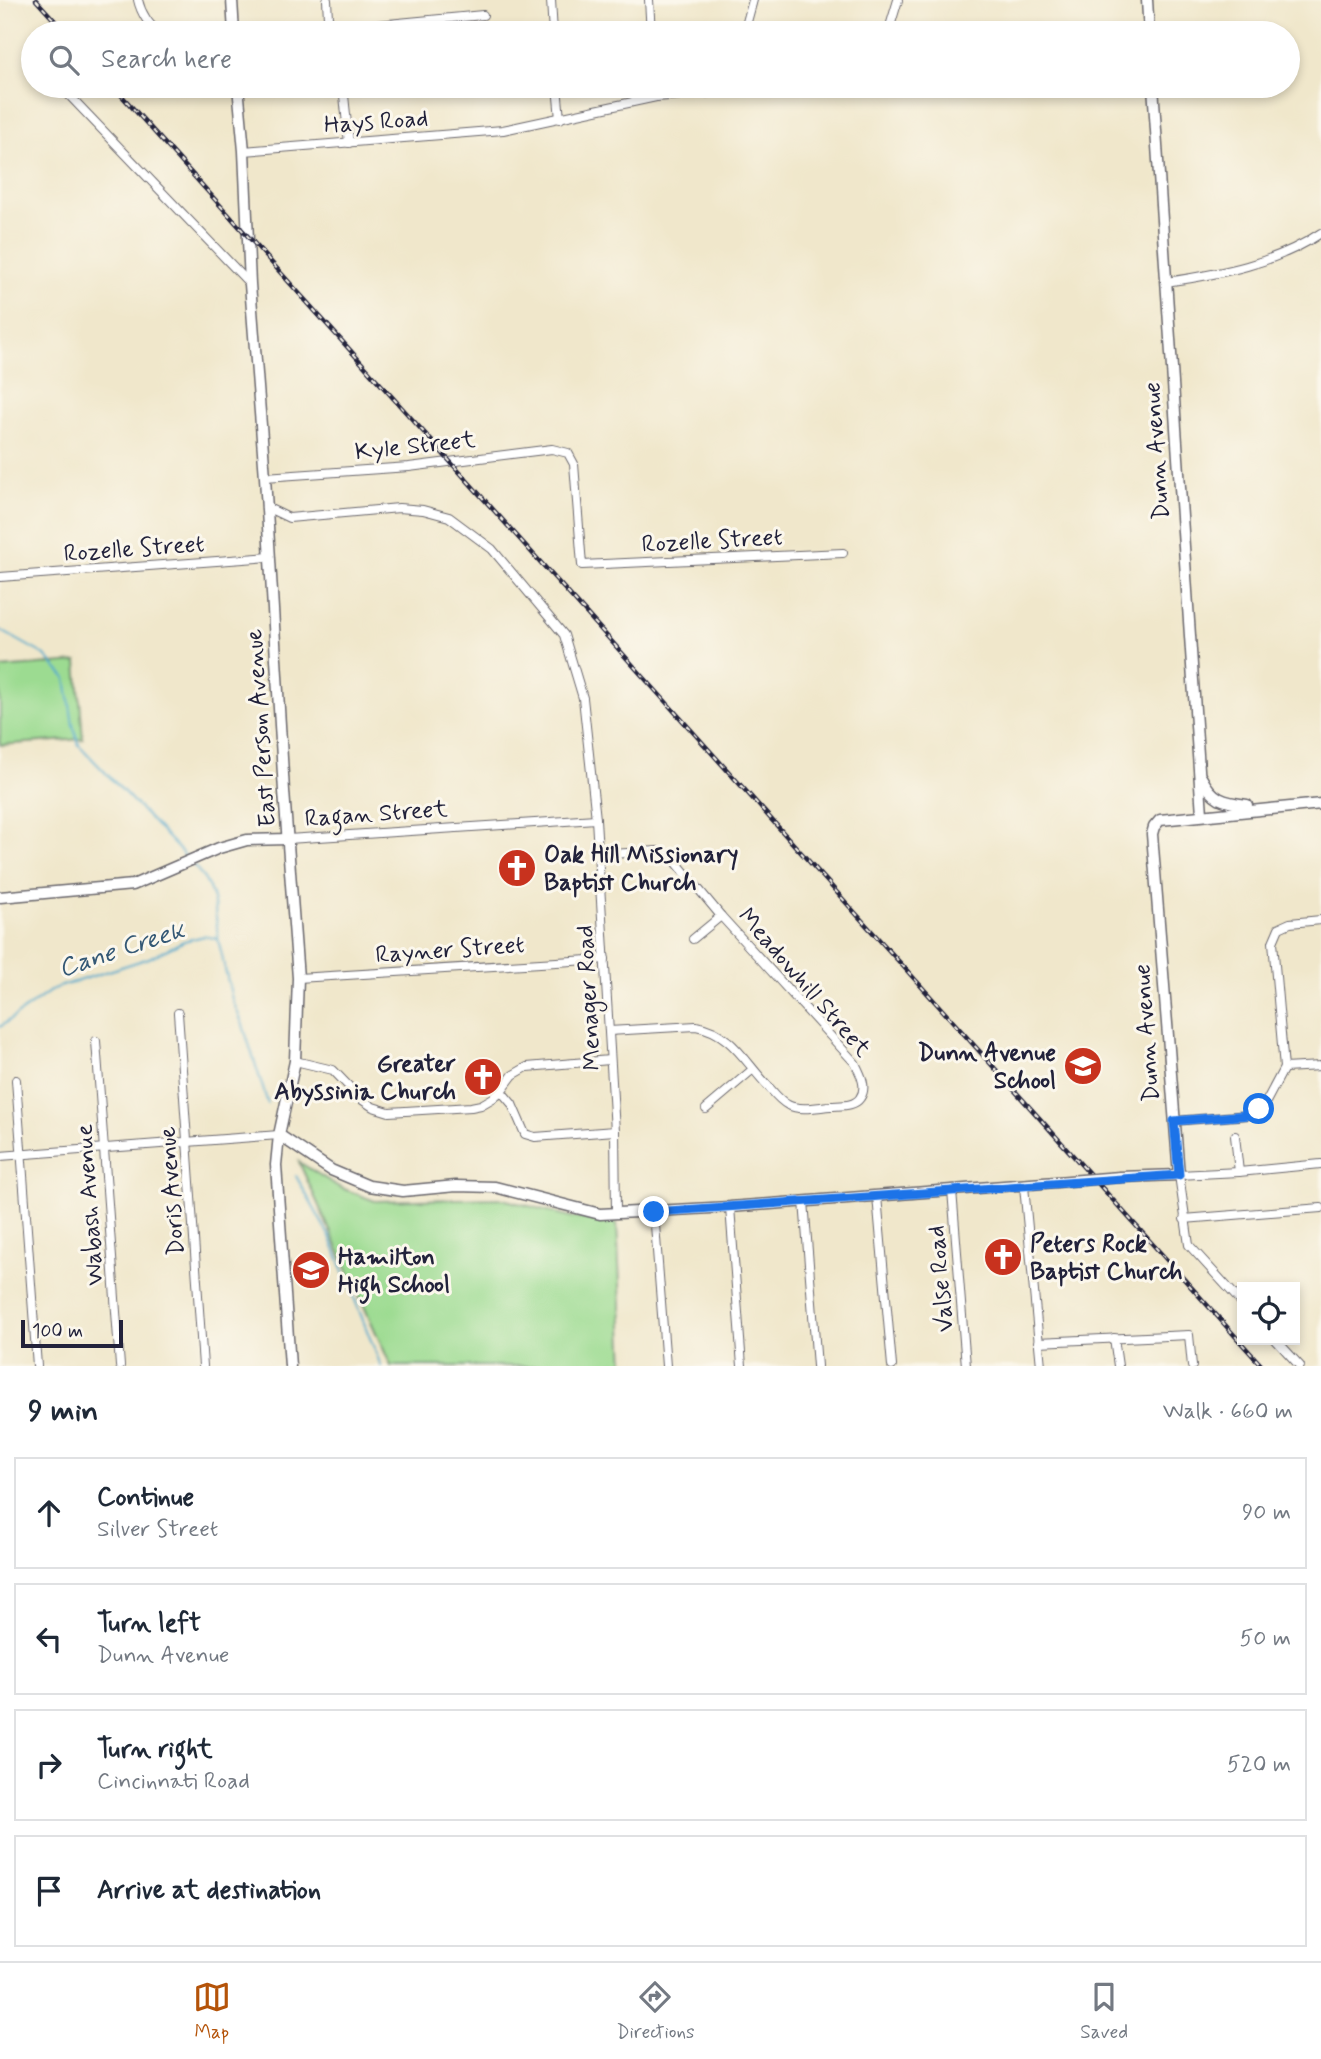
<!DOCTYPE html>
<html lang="en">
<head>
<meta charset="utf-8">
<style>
	:root { --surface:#fff; --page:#f2f2f3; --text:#1f2937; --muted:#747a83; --line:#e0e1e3; --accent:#b45309 }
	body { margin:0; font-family:Mynerve,sans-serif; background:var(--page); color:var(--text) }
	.controls { position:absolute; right:21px; bottom:21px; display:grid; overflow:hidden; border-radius:0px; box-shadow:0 4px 10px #0003 }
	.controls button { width:63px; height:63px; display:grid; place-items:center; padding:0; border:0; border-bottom:2px solid var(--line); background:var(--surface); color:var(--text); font:35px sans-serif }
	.scale { position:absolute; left:21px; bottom:18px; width:102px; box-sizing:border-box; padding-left:7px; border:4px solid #22223b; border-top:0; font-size:19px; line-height:24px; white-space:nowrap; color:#22223b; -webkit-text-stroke:5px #fbf7ec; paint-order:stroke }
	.stop { position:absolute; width:21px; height:21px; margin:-16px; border:5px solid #1a73e8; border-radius:50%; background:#fff }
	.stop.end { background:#1a73e8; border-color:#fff; box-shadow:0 2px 7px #0008 }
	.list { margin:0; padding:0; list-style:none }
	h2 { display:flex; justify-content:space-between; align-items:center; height:91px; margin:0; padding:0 28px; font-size:30px }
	h2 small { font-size:23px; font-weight:400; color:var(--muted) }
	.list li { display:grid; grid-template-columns:46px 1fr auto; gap:21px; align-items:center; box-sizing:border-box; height:112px; margin:0 14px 14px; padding:0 14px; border:2px solid var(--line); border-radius:0px }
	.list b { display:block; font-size:26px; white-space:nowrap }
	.list p { margin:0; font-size:23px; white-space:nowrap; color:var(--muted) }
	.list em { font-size:23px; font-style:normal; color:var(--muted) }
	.icon { flex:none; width:38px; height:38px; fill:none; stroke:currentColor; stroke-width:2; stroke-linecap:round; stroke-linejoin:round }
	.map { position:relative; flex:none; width:1321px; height:1366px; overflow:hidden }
	.search { position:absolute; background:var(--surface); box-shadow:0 4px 10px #0003; left:21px; right:21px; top:21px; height:77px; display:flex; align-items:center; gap:18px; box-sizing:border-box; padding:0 24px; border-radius:38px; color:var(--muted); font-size:26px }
	.sheet { height:595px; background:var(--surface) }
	nav { display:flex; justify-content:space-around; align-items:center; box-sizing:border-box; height:98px; border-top:2px solid var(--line); background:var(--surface); font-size:19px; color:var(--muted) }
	nav a { display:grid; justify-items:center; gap:4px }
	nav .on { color:var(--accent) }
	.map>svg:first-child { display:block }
	.green { fill:#9cdb91; stroke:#5f7e66; stroke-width:2 }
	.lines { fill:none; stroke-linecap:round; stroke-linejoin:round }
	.stream { stroke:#50a9cd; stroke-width:2 }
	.street-casing { stroke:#6a676d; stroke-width:10 }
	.secondary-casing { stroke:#6a676d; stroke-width:13 }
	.street { stroke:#fff; stroke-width:8 }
	.secondary { stroke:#fff; stroke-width:10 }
	.rail-casing { stroke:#22223b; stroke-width:4.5 }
	.rail { stroke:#fbf7ec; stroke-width:2; stroke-dasharray:5; stroke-linecap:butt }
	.secondary-bridge-casing { stroke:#6a676d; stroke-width:13; stroke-linecap:butt }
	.secondary-bridge { stroke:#fff; stroke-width:10 }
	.route { stroke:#1a73e8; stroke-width:9 }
	.labels { text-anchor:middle; stroke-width:6; stroke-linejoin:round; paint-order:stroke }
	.street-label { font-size:24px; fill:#22223b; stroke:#fbf7ec }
	.poi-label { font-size:24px; font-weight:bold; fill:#22223b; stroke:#fbf7ec; text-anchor:start }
	.water-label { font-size:26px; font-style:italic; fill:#345875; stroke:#fbf7ec }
</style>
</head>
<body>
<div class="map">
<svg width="1321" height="1366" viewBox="0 0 1321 1366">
	<rect width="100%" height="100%" fill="#fbf7ec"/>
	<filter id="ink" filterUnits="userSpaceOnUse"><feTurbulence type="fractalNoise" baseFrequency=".0143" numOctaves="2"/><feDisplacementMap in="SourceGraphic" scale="14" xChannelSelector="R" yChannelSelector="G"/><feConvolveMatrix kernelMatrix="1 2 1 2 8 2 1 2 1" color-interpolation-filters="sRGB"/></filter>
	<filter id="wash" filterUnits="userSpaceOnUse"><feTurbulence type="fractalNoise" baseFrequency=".00686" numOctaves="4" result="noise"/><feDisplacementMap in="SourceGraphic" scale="28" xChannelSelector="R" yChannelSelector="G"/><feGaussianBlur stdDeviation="1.57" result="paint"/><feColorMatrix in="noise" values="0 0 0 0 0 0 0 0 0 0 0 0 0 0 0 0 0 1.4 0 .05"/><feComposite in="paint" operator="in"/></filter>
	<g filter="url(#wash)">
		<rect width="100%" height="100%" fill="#f0e7cb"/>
		<!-- green -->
		<g class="green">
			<polygon points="77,662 83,739 0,745 0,668"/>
			<polygon points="299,1162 339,1187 375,1201 499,1198 575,1218 617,1223 624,1366 391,1366"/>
		</g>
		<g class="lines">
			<!-- stream -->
			<g class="stream">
				<polyline points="0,630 43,654 66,678 73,725 79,745 187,858"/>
				<path d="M 193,865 C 216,889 215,907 218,939"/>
				<polyline points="0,1027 53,989 149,958 184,941 204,936 218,939 232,999 243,1025 268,1104"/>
				<polyline points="296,1176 331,1239 381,1366"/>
			</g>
		</g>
	</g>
	<g filter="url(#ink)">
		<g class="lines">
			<defs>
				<g id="street">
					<path d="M 138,0 C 141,13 149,26 160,33"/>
					<polyline points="327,0 328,18 336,33"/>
					<polyline points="551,0 553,33"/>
					<polyline points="649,0 651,33"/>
					<polyline points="335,29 483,15"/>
					<polyline points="744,33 753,0"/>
					<polyline points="888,33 898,0"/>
					<polyline points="343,86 349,143"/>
					<polyline points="557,86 560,119"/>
					<polyline points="655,86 656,97"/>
					<polyline points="69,95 250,284"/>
					<polyline points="244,151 503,130 656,97 800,86"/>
					<path d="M 1166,282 C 1220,274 1275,264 1321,233"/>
					<polyline points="265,477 409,467 552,449 568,453 574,464 582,565 843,553"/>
					<polyline points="266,507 289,518 399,508 423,510 449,517 492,549 564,635 583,698 596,819 615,1131 616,1213"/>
					<polyline points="0,577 270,557"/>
					<polyline points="288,839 596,819"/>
					<path d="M 598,855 L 657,851 L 671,856 L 721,916 L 855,1063 C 860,1073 868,1087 860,1098 C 854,1107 840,1105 830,1106 C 817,1107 800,1111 788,1105 C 780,1101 774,1093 768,1086 C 745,1062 731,1032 696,1026 L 609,1031"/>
					<polyline points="693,939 721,916"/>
					<polyline points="298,978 605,959"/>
					<polyline points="178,1013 203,1366"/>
					<polyline points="96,1041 120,1366"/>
					<polyline points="295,1061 333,1070 361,1099 373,1107 389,1112 471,1107 481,1105 493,1098 501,1091 513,1075 527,1067 610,1060"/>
					<polyline points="1284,1068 1273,942 1279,928 1290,923 1321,920"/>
					<polyline points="1284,1068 1321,1066"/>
					<polyline points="16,1080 37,1366"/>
					<polyline points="501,1091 512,1104 525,1134 535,1137 615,1131"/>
					<polyline points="706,1109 752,1070"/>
					<polyline points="1174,1121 1249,1115 1266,1102 1284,1068"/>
					<polyline points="1235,1136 1239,1172"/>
					<polyline points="0,1156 279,1135"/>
					<polyline points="1024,1186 1041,1366"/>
					<polyline points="952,1190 966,1366"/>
					<polyline points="877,1196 892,1366"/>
					<polyline points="804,1201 817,1366"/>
					<polyline points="730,1207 742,1366"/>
					<polyline points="654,1212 666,1366"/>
					<polyline points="1184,1219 1321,1208"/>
					<polyline points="1242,1303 1189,1245 1179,1175 1239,1172 1321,1164"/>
					<polyline points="1114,1338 1118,1366"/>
					<polyline points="1276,1340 1300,1366"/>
					<polyline points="1038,1342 1189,1335 1192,1366"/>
				</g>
				<g id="secondary">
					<polyline points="232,0 234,33"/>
					<polyline points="1147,0 1149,33"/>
					<polyline points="238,86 244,151 250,284 265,477 284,791 298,978 295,1061 279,1135 276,1165 290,1366"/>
					<polyline points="1153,86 1202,814"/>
					<path d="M 1201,777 C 1213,800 1223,802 1247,805"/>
					<polyline points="0,897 133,885 219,848 247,840 288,839"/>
					<polyline points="279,1135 331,1170 369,1186 403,1191 456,1186 495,1187 600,1214 730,1207 1056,1182"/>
					<polyline points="1120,1177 1179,1175 1152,834 1154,827 1160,820 1321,804"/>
				</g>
			</defs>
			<!-- street casing -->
			<use href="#street" class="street-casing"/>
			<!-- secondary casing -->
			<use href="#secondary" class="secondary-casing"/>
			<!-- street -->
			<use href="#street" class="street"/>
			<!-- secondary -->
			<use href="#secondary" class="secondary"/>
			<defs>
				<g id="rail">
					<polyline points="36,0 66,33"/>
					<polyline points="113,86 1262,1366"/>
				</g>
			</defs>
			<!-- rail casing -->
			<use href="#rail" class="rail-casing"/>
			<!-- rail -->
			<use href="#rail" class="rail"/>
			<defs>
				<polyline id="secondary-bridge" points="1056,1182 1120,1177"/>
			</defs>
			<!-- secondary-bridge casing -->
			<use href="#secondary-bridge" class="secondary-bridge-casing"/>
			<!-- secondary-bridge -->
			<use href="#secondary-bridge" class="secondary-bridge"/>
		</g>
	</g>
	<g class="lines" filter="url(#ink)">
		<!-- route -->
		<polyline class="route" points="654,1212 1179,1175 1174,1121 1249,1115 1259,1109"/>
	</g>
	<!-- icons -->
	<defs>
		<symbol id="church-disc" viewBox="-11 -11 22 22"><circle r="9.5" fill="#c8321e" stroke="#fbf7ec"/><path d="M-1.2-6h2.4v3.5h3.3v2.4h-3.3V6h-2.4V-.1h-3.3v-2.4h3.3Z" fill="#fff"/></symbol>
		<symbol id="school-disc" viewBox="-11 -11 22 22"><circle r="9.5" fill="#c8321e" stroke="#fbf7ec"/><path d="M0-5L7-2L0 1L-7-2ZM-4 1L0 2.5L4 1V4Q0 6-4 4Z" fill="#fff"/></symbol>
	</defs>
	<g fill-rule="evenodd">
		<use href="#church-disc" x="495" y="846" width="44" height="44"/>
		<use href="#school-disc" x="1061" y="1044" width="44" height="44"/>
		<use href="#church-disc" x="461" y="1055" width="44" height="44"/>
		<use href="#church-disc" x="981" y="1235" width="44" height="44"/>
		<use href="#school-disc" x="289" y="1248" width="44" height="44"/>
	</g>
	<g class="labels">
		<!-- street labels -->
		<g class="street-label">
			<text transform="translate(376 121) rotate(-4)" y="8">Hays Road</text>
			<text transform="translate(415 445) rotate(-6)" y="8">Kyle Street</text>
			<text transform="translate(1156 451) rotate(-94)" y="8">Dunn Avenue</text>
			<text transform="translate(712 540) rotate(-3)" y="8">Rozelle Street</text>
			<text transform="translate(134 548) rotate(-4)" y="8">Rozelle Street</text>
			<text transform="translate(260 728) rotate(-94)" y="8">East Person Avenue</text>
			<text transform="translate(376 813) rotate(-4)" y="8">Ragan Street</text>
			<text transform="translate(450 949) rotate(-4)" y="8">Rayner Street</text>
			<text transform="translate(805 982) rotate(49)" y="8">Meadowhill Street</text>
			<text transform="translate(588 998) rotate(-93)" y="8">Menager Road</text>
			<text transform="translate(1146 1033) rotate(-94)" y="8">Dunn Avenue</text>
			<text transform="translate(171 1191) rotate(-94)" y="8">Doris Avenue</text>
			<text transform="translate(89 1205) rotate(-94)" y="8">Wabash Avenue</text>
			<text transform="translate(940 1279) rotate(-95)" y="8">Valse Road</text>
		</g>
		<!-- poi labels -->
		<g class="poi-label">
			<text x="544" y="862">Oak Hill Missionary<tspan x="544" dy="28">Baptist Church</tspan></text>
			<text x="1056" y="1060" text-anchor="end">Dunn Avenue<tspan x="1056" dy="28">School</tspan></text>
			<text x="456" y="1071" text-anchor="end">Greater<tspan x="456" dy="28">Abyssinia Church</tspan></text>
			<text x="1030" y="1251">Peters Rock<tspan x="1030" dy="28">Baptist Church</tspan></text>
			<text x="338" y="1264">Hamilton<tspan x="338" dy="28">High School</tspan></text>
		</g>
		<!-- water labels -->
		<g class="water-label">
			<text transform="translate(121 948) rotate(-18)" y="9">Cane Creek</text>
		</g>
	</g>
</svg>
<div class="controls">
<button><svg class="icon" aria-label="locate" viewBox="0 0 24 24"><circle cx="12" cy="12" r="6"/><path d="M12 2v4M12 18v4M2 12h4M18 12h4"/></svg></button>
</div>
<div class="scale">100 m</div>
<div class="stop" style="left:1259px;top:1109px"></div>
<div class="stop end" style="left:654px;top:1212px"></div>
<div class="search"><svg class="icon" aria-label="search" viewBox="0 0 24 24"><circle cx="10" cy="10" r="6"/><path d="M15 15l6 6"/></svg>Search here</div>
</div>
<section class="sheet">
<h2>9 min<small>Walk · 660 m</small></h2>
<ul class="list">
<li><svg class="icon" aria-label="ahead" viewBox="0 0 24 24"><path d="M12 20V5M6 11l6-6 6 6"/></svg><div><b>Continue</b><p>Silver Street</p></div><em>90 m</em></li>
<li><svg class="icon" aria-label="left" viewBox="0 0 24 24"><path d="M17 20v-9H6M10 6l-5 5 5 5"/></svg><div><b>Turn left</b><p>Dunn Avenue</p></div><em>50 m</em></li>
<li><svg class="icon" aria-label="right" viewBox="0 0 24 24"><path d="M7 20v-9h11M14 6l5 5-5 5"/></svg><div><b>Turn right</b><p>Cincinnati Road</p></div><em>520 m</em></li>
<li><svg class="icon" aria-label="arrive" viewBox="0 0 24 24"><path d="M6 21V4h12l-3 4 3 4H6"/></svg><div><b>Arrive at destination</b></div></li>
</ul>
</section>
<nav>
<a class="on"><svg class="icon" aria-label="map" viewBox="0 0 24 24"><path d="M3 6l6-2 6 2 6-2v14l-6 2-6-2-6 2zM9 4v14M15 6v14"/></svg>Map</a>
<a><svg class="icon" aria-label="directions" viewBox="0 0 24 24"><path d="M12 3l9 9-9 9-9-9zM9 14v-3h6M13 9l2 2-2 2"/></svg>Directions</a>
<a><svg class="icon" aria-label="saved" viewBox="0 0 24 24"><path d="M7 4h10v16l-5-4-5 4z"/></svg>Saved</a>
</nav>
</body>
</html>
